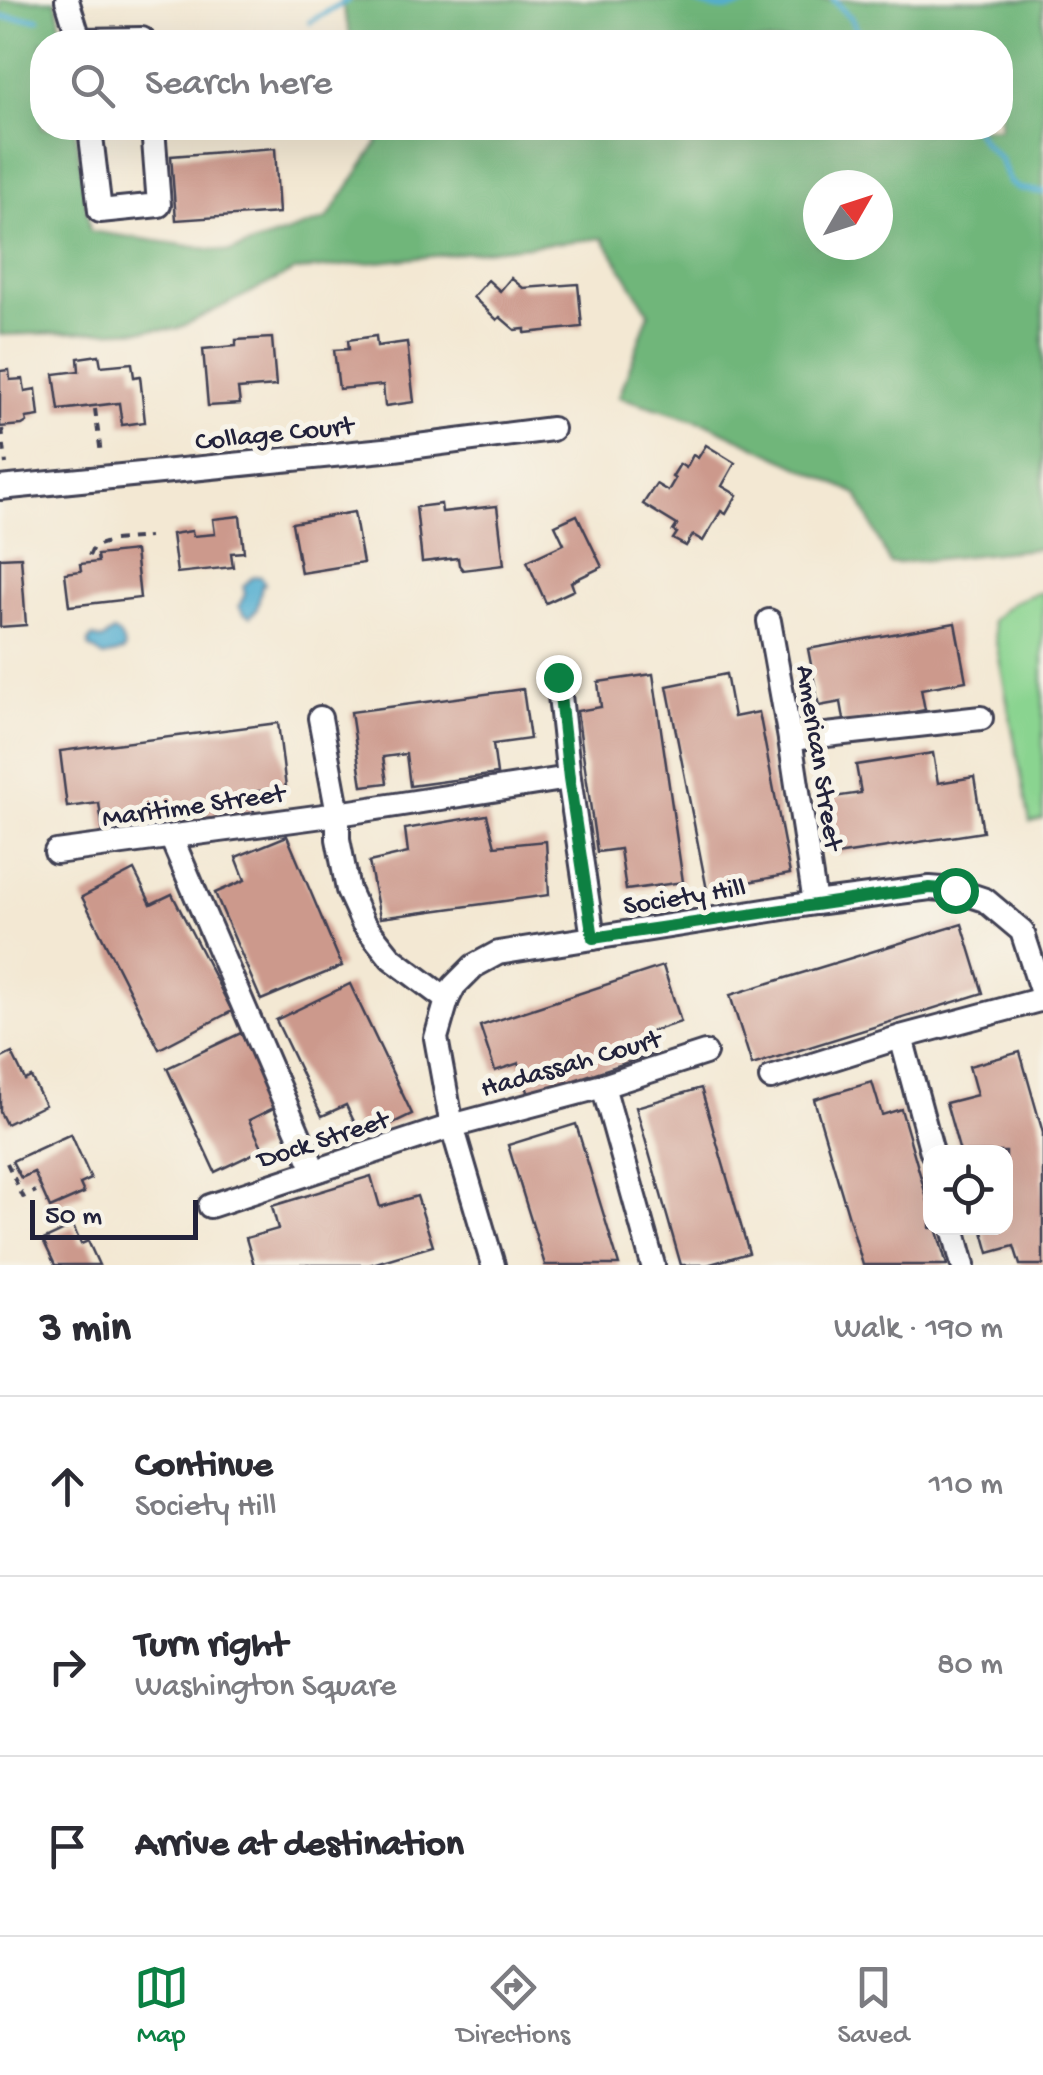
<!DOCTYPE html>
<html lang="en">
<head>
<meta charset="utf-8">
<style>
	:root { --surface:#fff; --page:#f2f2f3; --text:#2b2b33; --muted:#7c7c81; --line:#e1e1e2; --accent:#0b8043 }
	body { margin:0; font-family:"Gochi Hand",sans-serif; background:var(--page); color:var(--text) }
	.controls { position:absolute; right:30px; bottom:30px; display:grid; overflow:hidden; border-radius:20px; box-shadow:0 10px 40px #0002 }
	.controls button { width:90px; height:90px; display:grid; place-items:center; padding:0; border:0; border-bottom:2px solid var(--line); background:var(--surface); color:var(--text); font:50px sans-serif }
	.compass { position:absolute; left:803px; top:170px; width:90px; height:90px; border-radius:50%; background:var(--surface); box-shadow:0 10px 40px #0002; rotate:51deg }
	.scale { position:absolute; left:30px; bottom:25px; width:168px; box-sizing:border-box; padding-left:10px; border:5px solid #22223b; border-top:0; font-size:28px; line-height:35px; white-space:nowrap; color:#22223b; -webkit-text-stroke:8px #f7f3e8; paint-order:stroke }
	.stop { position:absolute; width:30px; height:30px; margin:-22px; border:8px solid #0b8043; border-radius:50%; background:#fff }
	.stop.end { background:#0b8043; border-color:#fff; box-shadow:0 2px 10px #0008 }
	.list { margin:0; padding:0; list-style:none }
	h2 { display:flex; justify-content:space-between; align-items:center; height:130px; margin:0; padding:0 40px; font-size:42px }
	h2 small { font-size:32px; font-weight:400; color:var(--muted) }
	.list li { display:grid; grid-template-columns:65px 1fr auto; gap:30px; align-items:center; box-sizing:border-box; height:180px; padding:0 40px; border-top:2px solid var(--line) }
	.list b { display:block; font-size:38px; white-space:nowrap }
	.list p { margin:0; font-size:32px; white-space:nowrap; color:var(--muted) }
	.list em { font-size:32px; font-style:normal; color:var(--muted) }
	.icon { flex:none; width:55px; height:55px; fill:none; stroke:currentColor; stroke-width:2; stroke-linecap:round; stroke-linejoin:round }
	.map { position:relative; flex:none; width:1043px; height:1265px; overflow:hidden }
	.search { position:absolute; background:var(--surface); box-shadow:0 10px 40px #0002; left:30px; right:30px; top:30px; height:110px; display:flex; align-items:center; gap:25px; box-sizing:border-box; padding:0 35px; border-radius:40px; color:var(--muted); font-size:38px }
	.sheet { height:670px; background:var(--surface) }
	nav { display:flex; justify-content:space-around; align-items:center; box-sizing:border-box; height:140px; border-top:2px solid var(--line); background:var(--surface); font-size:28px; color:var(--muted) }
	nav a { display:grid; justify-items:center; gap:5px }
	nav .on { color:var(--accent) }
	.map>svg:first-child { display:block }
	.green { fill:#8ad490; stroke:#567b66; stroke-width:2.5 }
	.forest { fill:#6fb67a; stroke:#486c5a; stroke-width:2.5; fill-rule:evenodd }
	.water { fill:#51add0; stroke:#3a6886; stroke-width:2.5 }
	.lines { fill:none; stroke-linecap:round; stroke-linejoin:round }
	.stream { stroke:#51add0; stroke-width:6 }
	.building { fill:#cc998c }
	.minor-casing { stroke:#414052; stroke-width:28 }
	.path { stroke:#414052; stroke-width:4; stroke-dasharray:8 8; stroke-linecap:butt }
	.minor { stroke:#fff; stroke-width:22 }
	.route { stroke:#0b8043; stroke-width:12 }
	.labels { text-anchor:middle; stroke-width:10; stroke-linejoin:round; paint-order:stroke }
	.street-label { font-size:28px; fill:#22223b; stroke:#f7f3e8 }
</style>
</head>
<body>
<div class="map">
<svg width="1043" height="1265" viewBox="0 0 1043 1265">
	<rect width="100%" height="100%" fill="#f7f3e8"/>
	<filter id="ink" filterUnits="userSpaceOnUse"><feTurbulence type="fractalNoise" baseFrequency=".01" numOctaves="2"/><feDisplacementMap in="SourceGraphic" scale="20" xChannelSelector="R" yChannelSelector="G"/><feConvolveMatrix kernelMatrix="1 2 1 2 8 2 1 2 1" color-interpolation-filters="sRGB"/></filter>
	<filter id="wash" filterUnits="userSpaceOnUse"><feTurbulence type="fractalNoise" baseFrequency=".0048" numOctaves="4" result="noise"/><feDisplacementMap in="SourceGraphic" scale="40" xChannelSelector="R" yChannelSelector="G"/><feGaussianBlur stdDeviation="2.25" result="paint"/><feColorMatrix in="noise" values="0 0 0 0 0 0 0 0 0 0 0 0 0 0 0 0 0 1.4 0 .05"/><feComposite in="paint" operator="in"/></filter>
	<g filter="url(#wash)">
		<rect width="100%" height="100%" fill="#f3e8d3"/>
		<!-- green -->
		<path class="green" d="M 1043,592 L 1043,819 L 1030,822 L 992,621 C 1007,604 1020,597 1043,592 Z"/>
		<!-- forest -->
		<path class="forest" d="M 0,0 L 55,0 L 58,8 L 63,42 L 42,42 L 42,128 L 75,128 L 90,231 L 229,252 L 327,219 L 378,142 L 374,128 L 1000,128 L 1000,42 L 352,42 L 341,0 L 1043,0 L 1043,548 L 890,564 L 857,494 L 708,424 L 619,397 L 649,313 L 603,238 L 294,271 L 177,329 L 0,335 ZM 818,185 L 878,185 L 878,245 L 818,245 Z"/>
		<!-- water -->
		<g class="water">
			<polygon points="254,576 261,577 265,584 262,585 257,609 250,617 243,613 239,606 245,594 243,586"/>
			<polygon points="113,632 120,636 125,648 124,651 104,657 89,647 89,641 93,637 102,640"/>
		</g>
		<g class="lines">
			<!-- stream -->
			<g class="stream">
				<path d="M 692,0 C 721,13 728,10 758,0"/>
				<polyline points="834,0 850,17 864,42"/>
				<polyline points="0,17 38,19"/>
				<polyline points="310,22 348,0"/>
				<polyline points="975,128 982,141 1000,159 1010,183 1019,189 1043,192"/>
			</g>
		</g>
		<g id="blocks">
			<!-- building -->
			<g class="building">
				<polygon points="275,148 279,213 176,220 171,156"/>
				<polygon points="511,278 523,288 578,284 582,327 525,333 525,329 515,330 500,317 497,320 473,297 488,280 500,291"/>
				<polygon points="376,336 377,346 407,342 414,402 385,406 383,385 339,389 334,350 349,349 348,340"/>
				<polygon points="272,338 276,386 238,389 240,404 208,406 203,349 236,346 236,340"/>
				<polygon points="99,355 101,366 132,363 134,377 140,376 145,422 122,425 119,403 59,410 54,374 79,371 78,358"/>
				<polygon points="9,370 10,380 23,379 25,391 36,389 39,416 26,418 27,422 22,425 0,427 0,371"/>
				<polygon points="706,445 735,463 722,486 737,495 726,514 721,511 703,541 693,535 686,546 673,539 677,533 673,531 677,525 643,504 656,484 668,491 675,479 672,477 680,464 686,468 693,455 698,458"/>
				<polygon points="441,504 442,512 497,506 504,565 463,570 459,565 458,558 422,562 416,507"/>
				<polygon points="354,512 363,563 301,573 292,523"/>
				<polygon points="577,515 602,567 571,582 574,590 546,603 527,561 564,544 555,525"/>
				<polygon points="240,516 244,552 231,553 233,567 177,573 172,534 192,531 193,536 215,534 213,519"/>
				<polygon points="135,551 140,598 69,606 65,573 81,571 80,564 98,562 97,555"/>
				<polygon points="21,557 26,625 0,627 0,558"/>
				<polygon points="955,623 966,681 921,689 925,710 845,725 841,702 819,706 808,649"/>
				<polygon points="653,674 683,882 626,890 620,849 597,852 577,711 601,707 598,682"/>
				<polygon points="726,674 734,717 759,712 790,874 707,890 667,686"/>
				<polygon points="523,689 530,739 493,744 497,774 410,786 406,754 383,757 387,783 362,786 351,712"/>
				<polygon points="278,723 286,788 251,792 254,813 103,832 99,803 67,807 60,751"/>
				<polygon points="933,753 938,783 974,777 983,832 836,855 827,798 861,793 856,765"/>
				<polygon points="487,815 495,846 546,841 549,895 380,918 369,862 408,853 405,829"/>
				<polygon points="287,836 342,966 261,1000 215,893 245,880 236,857"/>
				<polygon points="134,870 151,904 172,894 232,1011 159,1049 82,897"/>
				<polygon points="962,924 983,993 752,1065 730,995"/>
				<polygon points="663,966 681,1022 646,1033 653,1054 529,1095 519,1063 495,1071 480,1026"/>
				<polygon points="350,984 412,1114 362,1138 346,1105 322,1116 276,1020"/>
				<polygon points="241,1033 276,1107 249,1120 263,1149 215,1172 167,1068"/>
				<polygon points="1020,1052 1043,1133 1043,1265 1020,1265 1014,1246 989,1253 982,1228 1006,1228 1006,1152 960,1152 946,1103 977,1095 969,1066"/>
				<polygon points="12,1053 25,1080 31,1077 45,1105 6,1124 0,1112 0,1059"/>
				<polygon points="872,1082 882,1115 901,1109 930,1209 930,1228 936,1228 947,1265 863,1265 814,1099"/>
				<polygon points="701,1088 749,1253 707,1265 681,1265 636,1107"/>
				<polygon points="576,1124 619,1265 545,1265 508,1145"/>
				<polygon points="71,1134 91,1179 80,1184 84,1193 50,1208 34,1172 21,1178 12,1161"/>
				<polygon points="371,1176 380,1207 417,1196 433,1246 369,1265 254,1265 246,1238 278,1229 272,1206"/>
				<polygon points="73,1226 81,1244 88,1241 99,1265 55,1265 43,1240"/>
			</g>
		</g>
	</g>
	<g filter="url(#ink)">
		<use href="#blocks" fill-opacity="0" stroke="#414052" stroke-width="2.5"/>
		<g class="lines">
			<defs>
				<g id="minor">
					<polyline points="67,0 80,42"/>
					<polyline points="80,40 142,39 143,42"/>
					<polyline points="90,128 100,211 159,205 153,128"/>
					<polyline points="0,488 394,449 552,429"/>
					<polyline points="769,621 790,739 815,903"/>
					<polyline points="558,677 569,778 593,938"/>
					<polyline points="320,718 338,814 338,839 348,890 363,923 391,958 447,1000"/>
					<polyline points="790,739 981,718"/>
					<polyline points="171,837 314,1170"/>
					<polyline points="56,852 338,814 569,778"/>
					<polyline points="901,1037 932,1152"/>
					<polyline points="771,1078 901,1037 1043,999"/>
					<polyline points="603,1086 653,1265"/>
					<polyline points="210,1206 452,1126 603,1086 705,1053"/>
					<polyline points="953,1228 963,1265"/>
					<polyline points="493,1265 452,1126 436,1038 447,1000 454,986 474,966 498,953 815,903 930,888 955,890 985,900 1022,931 1043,996"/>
				</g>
			</defs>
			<!-- minor casing -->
			<use href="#minor" class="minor-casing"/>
			<!-- path -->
			<g class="path">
				<polyline points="95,409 101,454"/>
				<polyline points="2,429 6,464"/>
				<polyline points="89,556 93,547 113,540 149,537"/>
				<polyline points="7,1163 23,1197 36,1191"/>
			</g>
			<!-- minor -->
			<use href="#minor" class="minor"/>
		</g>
	</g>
	<g class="lines" filter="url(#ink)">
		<!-- route -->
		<polyline class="route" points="558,677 569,778 593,938 930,888 955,890"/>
	</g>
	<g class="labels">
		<!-- street labels -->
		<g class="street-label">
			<text transform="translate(274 431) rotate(-6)" y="10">Collage Court</text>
			<text transform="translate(822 757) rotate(81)" y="10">American Street</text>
			<text transform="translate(193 803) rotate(-8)" y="10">Maritime Street</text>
			<text transform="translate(684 894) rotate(-9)" y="10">Society Hill</text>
			<text transform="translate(570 1061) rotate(-16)" y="10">Hadassah Court</text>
			<text transform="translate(322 1137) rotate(-18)" y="10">Dock Street</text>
		</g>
	</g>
</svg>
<div class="controls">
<button><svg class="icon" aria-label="locate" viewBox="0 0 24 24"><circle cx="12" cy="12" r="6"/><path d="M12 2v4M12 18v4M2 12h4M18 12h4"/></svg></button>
</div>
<svg class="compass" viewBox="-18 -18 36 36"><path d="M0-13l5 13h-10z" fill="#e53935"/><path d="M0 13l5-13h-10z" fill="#7c7c81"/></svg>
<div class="scale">50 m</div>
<div class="stop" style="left:955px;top:890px"></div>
<div class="stop end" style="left:558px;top:677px"></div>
<div class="search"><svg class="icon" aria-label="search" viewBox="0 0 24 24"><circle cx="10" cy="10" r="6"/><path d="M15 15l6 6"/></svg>Search here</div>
</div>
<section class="sheet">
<h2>3 min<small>Walk · 190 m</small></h2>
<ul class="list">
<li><svg class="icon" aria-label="ahead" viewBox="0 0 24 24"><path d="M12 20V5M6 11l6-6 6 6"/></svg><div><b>Continue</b><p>Society Hill</p></div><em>110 m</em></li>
<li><svg class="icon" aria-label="right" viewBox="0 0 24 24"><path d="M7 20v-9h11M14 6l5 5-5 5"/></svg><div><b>Turn right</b><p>Washington Square</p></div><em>80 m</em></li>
<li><svg class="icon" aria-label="arrive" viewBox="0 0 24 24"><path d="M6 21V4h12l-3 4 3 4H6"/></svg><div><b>Arrive at destination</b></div></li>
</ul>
</section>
<nav>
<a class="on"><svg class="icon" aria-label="map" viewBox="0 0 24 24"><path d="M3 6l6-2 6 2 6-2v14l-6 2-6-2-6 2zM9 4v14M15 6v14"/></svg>Map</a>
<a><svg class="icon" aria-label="directions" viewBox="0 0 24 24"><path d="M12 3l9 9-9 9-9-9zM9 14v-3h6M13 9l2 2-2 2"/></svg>Directions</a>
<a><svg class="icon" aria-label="saved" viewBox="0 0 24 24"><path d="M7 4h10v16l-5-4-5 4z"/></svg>Saved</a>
</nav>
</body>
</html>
